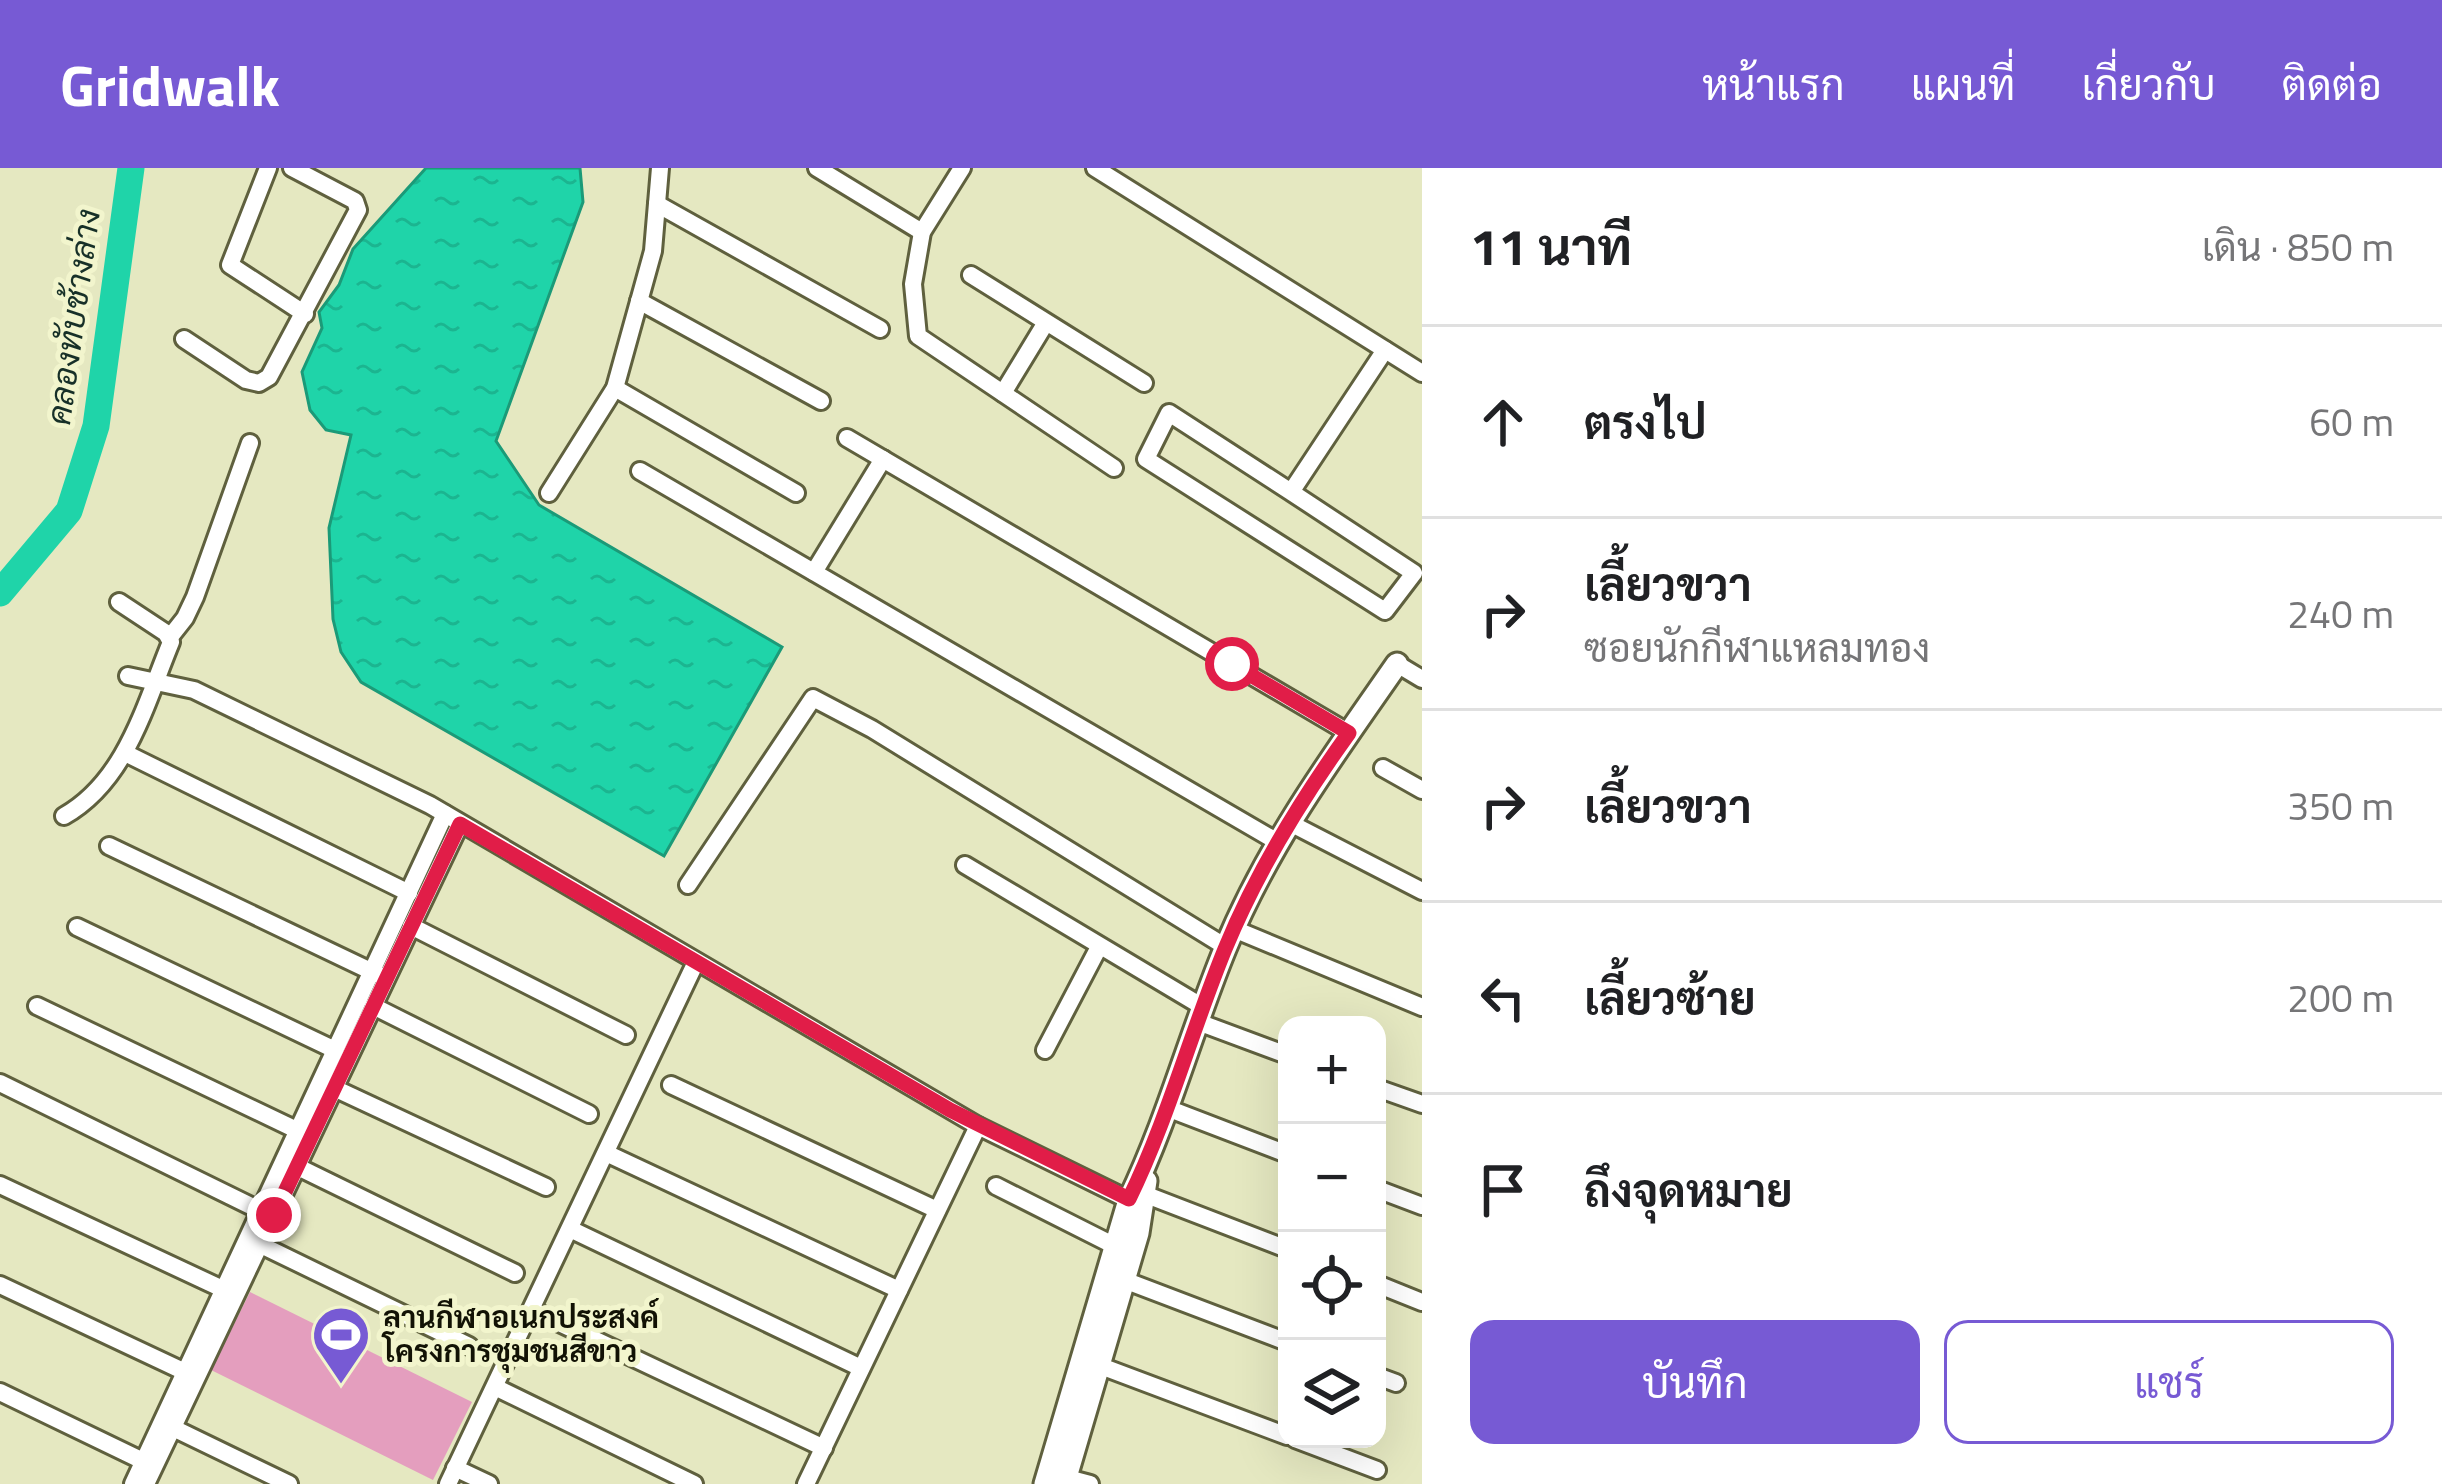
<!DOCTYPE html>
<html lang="th">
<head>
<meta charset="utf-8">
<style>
	:root { --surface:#fff; --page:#f2f2f2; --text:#202124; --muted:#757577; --line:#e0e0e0; --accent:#775ad4 }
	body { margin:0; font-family:"Titillium Web",Sarabun,sans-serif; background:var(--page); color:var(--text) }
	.controls { position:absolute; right:36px; bottom:36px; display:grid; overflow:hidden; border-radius:24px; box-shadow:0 12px 48px #0002 }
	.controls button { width:108px; height:108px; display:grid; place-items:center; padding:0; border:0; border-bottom:3px solid var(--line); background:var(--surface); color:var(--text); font:60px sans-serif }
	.stop { position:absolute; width:36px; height:36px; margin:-27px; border:9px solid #e11d48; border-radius:50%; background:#fff }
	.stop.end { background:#e11d48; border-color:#fff; box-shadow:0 3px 12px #0008 }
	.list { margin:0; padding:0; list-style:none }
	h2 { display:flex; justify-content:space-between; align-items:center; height:156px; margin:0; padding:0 48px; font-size:51px }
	h2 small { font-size:39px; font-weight:400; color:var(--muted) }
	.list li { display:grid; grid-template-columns:78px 1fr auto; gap:36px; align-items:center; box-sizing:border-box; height:192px; padding:0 48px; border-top:3px solid var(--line) }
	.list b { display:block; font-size:45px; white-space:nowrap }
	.list p { margin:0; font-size:39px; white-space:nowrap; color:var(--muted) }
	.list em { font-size:39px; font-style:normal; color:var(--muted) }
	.actions { display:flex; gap:24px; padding:36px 48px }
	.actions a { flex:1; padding:27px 0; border:3px solid var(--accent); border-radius:24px; text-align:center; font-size:42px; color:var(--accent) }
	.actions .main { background:var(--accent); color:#fff }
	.icon { flex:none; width:66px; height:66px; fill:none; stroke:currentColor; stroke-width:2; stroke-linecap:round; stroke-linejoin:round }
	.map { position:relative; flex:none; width:1422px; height:1316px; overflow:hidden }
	header { display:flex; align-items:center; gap:72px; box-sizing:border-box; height:168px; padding:0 60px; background:var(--accent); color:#fff }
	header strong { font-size:57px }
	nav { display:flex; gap:66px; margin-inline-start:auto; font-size:42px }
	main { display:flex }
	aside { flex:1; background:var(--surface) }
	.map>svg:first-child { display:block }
	.pitch { fill:#e49ebe }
	.water { fill:url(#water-ripples); stroke:#1b9a78; stroke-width:3 }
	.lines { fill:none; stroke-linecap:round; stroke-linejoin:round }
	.river { stroke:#1fd4a9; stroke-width:27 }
	.minor-casing { stroke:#5f603e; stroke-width:22 }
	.tertiary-casing { stroke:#5f603e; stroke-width:27 }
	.minor { stroke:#fff; stroke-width:16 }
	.tertiary { stroke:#fff; stroke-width:21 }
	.route { stroke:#e11d48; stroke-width:15 }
	.labels { text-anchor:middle; stroke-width:10; stroke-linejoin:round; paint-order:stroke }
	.poi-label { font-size:30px; font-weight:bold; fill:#121205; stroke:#f2f5cd; text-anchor:start }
	.water-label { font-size:33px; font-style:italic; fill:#173028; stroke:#f2f5cd }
</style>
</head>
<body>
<header>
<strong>Gridwalk</strong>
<nav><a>หน้าแรก</a><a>แผนที่</a><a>เกี่ยวกับ</a><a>ติดต่อ</a></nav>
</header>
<main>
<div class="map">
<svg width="1422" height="1316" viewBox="0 0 1422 1316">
	<defs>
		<pattern id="water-ripples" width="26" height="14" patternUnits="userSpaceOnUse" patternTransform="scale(3)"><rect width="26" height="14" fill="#1fd4a9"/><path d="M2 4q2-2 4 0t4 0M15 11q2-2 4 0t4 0" fill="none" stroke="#1bb590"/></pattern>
	</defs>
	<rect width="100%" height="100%" fill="#e5e8c1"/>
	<!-- pitch -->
	<polygon class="pitch" points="250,1124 472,1234 433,1312 211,1202"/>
	<!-- water -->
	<polygon class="water" points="426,0 580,0 583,34 496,273 539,337 782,479 664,688 361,514 341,484 333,451 329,360 351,267 326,262 310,242 302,204 322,160 319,144 339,117 353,81"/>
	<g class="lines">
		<!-- river -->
		<polyline class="river" points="0,425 69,343 96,258 131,0"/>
		<defs>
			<g id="minor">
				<polyline points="268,0 230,97 305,146"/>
				<polyline points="817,0 922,64"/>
				<polyline points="962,0 922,64 913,116 918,168 1114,300"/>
				<polyline points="1095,0 1422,205"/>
				<polyline points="657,36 880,161"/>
				<polyline points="971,107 1144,215"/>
				<polyline points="639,133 821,233"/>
				<polyline points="184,171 246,212 259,215 269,209 358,42 355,33 292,0"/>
				<polyline points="615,220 796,325"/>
				<polyline points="1003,225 1045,156"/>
				<polyline points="847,270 1349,565"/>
				<polyline points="640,303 1276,673"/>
				<polyline points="1291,324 1414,405 1385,443 1146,291 1169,245 1291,324 1385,182"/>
				<polyline points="549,325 615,220 653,83 660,0"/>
				<polyline points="814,404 883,291"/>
				<polyline points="170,469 185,450 195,429 250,275"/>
				<polyline points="1397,496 1422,511"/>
				<polyline points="128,508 194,522 430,637 978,958 1129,1032"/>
				<polyline points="125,585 409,725"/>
				<polyline points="1383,600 1422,622"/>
				<path d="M 64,648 C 126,613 145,537 171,474 L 166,465 L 119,434"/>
				<polyline points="1288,654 1422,723"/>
				<polyline points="109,678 379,807"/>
				<polyline points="965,697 1203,839"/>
				<polyline points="688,717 813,530 872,561 1226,779"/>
				<polyline points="411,758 626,867"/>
				<polyline points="77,759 335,882"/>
				<polyline points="1234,761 1422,839"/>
				<polyline points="37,838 307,967"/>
				<polyline points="373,838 589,946"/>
				<polyline points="1198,854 1287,887"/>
				<polyline points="1045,882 1099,779"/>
				<polyline points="0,915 259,1042"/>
				<polyline points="671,917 937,1042"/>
				<polyline points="334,920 546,1019"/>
				<polyline points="1377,920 1422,936"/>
				<polyline points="1167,940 1287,986"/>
				<polyline points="606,985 899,1122"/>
				<polyline points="298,999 515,1105"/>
				<polyline points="0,1017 229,1124"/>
				<polyline points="996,1018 1115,1078"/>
				<polyline points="1377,1021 1422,1038"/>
				<polyline points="1144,1026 1287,1081"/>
				<polyline points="570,1061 861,1200"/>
				<polyline points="259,1076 469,1178"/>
				<polyline points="1124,1112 1287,1174"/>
				<polyline points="1377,1116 1422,1134"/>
				<polyline points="0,1117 183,1203"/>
				<polyline points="532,1142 824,1280"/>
				<polyline points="1098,1197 1287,1268"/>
				<polyline points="1377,1208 1396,1215"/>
				<polyline points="495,1219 694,1316"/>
				<polyline points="0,1224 143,1293"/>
				<polyline points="167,1257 289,1316"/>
				<polyline points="1295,1271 1377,1302"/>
				<polyline points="455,1300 489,1316"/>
				<polyline points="1056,1307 1090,1316"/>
				<polyline points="133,1316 445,646"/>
				<polyline points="146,1316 460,656"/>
				<polyline points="448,1316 695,796"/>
				<polyline points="806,1316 978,958"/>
			</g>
			<g id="tertiary">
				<path d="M 1045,1316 L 1129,1032 C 1168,951 1191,864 1225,781 C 1268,676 1333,588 1397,496"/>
				<polyline points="1064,1316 1138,1065 1146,1013"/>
			</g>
		</defs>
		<!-- minor casing -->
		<use href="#minor" class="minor-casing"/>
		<!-- tertiary casing -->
		<use href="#tertiary" class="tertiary-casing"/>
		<!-- minor -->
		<use href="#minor" class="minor"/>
		<!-- tertiary -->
		<use href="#tertiary" class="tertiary"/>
	</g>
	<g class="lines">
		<!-- route -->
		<path class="route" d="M 274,1047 L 460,656 L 950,942 L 1129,1031 C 1168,951 1191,864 1225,781 C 1257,703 1300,633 1349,565 L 1232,496"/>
	</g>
	<!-- icons -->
	<defs>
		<symbol id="stadium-pin" viewBox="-11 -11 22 30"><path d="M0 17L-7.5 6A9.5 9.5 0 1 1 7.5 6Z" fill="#775ad4" stroke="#f2f5cd"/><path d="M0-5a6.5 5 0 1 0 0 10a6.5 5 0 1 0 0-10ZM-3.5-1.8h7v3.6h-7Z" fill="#fff"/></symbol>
	</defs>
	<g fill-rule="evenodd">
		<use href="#stadium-pin" x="308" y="1134" width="66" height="90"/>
	</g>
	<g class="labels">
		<!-- poi labels -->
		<g class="poi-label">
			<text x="383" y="1160">ลานกีฬาอเนกประสงค์<tspan x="383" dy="34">โครงการชุมชนสีขาว</tspan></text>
		</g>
		<!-- water labels -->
		<g class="water-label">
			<text transform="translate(73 149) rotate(-82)" y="12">คลองทับช้างล่าง</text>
		</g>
	</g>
</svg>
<div class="controls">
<button>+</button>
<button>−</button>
<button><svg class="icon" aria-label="locate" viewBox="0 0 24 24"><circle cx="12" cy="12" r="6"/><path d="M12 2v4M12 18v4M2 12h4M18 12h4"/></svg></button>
<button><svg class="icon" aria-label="layers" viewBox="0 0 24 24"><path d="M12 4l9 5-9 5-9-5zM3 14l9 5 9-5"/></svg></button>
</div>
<div class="stop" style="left:1232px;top:496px"></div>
<div class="stop end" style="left:274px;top:1047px"></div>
</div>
<aside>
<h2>11 นาที<small>เดิน · 850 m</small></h2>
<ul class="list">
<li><svg class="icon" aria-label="ahead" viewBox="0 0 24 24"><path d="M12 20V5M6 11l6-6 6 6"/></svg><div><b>ตรงไป</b></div><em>60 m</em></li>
<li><svg class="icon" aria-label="right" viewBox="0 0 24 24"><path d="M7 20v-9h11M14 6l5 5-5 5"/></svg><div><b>เลี้ยวขวา</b><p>ซอยนักกีฬาแหลมทอง</p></div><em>240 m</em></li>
<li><svg class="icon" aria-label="right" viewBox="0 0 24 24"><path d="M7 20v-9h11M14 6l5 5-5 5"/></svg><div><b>เลี้ยวขวา</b></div><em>350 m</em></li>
<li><svg class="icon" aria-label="left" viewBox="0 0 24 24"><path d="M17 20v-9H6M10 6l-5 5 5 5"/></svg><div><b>เลี้ยวซ้าย</b></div><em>200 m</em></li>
<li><svg class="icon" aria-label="arrive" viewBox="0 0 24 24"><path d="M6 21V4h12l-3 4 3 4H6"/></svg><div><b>ถึงจุดหมาย</b></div></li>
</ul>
<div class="actions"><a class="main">บันทึก</a><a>แชร์</a></div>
</aside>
</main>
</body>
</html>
